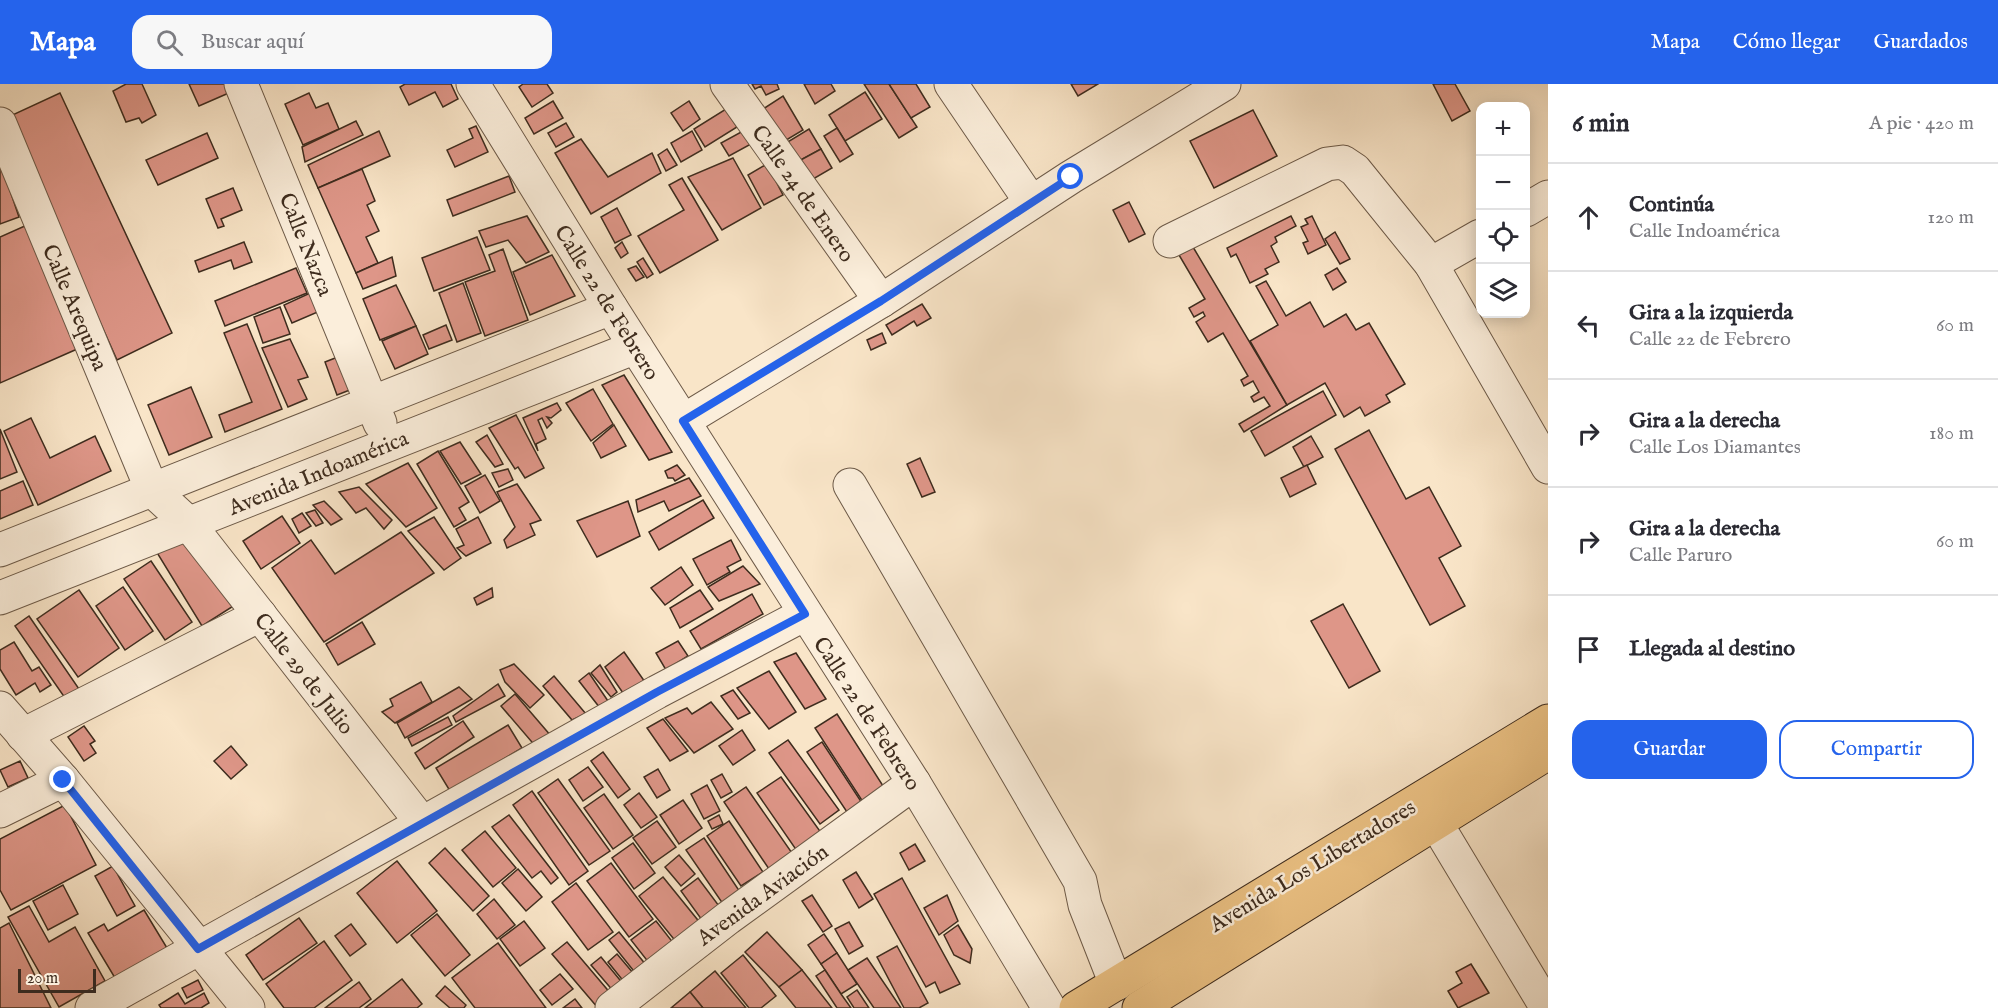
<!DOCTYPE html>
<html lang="es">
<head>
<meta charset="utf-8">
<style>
	:root { --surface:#fff; --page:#f7f7f7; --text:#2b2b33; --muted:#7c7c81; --line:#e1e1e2; --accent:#2563eb }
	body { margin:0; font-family:"IM FELL English",serif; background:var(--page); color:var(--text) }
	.controls { position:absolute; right:18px; top:18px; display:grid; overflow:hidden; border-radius:12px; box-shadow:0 3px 15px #0003 }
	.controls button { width:54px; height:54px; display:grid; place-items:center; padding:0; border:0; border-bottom:2px solid var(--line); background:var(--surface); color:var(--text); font:30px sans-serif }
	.scale { position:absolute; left:18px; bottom:15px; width:78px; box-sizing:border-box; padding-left:6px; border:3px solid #3e2c1e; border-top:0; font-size:16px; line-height:21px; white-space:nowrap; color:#3e2c1e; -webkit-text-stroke:4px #fbeedb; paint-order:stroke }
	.stop { position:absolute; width:18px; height:18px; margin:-14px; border:4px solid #2563eb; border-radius:50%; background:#fff }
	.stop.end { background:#2563eb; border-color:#fff; box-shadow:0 2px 6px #0008 }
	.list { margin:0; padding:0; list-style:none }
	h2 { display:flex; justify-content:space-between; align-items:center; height:78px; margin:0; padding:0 24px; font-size:26px }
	h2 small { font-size:20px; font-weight:400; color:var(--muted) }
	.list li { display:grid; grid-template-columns:39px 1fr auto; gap:18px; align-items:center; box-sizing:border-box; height:108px; padding:0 24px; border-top:2px solid var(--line) }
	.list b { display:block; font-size:22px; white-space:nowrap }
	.list p { margin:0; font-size:20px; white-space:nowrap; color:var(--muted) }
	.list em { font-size:20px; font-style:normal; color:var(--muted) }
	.actions { display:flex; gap:12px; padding:18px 24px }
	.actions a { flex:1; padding:14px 0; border:2px solid var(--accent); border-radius:18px; text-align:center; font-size:21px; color:var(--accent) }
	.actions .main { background:var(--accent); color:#fff }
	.icon { flex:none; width:33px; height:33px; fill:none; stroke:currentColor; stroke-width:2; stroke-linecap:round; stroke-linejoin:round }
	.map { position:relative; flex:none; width:1548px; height:924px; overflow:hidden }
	header { display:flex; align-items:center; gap:36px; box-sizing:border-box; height:84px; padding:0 30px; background:var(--accent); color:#fff }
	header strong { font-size:28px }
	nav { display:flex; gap:33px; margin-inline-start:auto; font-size:21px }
	.search { width:420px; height:54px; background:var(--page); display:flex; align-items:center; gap:15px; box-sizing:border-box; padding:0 21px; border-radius:18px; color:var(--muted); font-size:22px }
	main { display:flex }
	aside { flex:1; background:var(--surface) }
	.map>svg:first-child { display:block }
	.building { fill:#de9688; stroke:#3e2c1e; stroke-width:1.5 }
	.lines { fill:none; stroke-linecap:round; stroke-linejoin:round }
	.minor-casing { stroke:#6d5a48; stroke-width:35 }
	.highway-casing { stroke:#3e2c1e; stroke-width:35 }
	.minor { stroke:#fbeedb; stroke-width:33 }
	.highway { stroke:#ecc284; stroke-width:33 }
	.route { stroke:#2563eb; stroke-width:8 }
	.labels { text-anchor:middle; stroke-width:5; stroke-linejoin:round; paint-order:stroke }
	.street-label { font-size:22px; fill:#3e2c1e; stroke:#fbeedb }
</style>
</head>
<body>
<header>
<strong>Mapa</strong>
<div class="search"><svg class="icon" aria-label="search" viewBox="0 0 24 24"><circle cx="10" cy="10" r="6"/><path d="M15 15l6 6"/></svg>Buscar aquí</div>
<nav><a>Mapa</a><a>Cómo llegar</a><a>Guardados</a></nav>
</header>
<main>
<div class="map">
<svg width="1548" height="924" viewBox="0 0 1548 924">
	<rect width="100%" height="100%" fill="#f9e5c8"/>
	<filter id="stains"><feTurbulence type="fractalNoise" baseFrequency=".00333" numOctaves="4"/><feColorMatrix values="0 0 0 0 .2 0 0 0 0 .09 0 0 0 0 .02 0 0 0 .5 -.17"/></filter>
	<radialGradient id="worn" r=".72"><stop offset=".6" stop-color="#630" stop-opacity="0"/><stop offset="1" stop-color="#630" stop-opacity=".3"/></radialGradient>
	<!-- building -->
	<g class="building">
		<polygon points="126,0 142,0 156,31 142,39 139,34 126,38 113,7"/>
		<polygon points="189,0 228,0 231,8 199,22"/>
		<polygon points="405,0 451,0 458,15 443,23 435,8 409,21 400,3"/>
		<polygon points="523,0 547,0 553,9 532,23 519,3"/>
		<polygon points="752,0 777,0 779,5 766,11 761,2 755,5"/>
		<polygon points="804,0 831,0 835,7 815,20"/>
		<polygon points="864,0 889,0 917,43 899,54"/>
		<polygon points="889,0 916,0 930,23 911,34"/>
		<polygon points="1071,0 1098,0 1078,12"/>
		<polygon points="1433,0 1455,0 1470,27 1452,37"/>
		<polygon points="865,8 882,35 845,57 829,31"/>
		<polygon points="60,9 172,249 117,276 8,33"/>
		<polygon points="309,9 316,24 328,19 339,45 303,61 285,20"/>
		<polygon points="783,12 803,46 783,58 763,25"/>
		<polygon points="553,17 563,34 534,50 525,34"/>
		<polygon points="689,17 700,35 683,47 671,29"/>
		<polygon points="726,25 737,43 705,63 694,45"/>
		<polygon points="1253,26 1277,72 1214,104 1190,57"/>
		<polygon points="356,37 363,51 305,78 302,63"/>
		<polygon points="566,39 574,53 556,63 548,49"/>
		<polygon points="476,42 488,68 455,83 447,66 473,54 469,45"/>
		<polygon points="837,44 853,70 840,78 824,52"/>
		<polygon points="809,45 821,65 797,78 786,59"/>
		<polygon points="379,47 390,72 318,104 308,81"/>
		<polygon points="692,47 702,66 681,78 671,59"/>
		<polygon points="743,47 751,60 729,72 721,59"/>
		<polygon points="207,49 218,74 158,101 146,76"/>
		<polygon points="581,55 608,93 652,69 661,89 591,130 555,69"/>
		<polygon points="667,65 677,81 666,87 658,71"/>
		<polygon points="821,65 832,84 808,98 797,78"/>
		<polygon points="733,74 761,124 722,146 688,93"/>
		<polygon points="0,77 19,133 0,140"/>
		<polygon points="767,80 783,111 764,121 748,91"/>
		<polygon points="362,85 375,117 367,121 379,147 366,153 378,179 356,189 318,104"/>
		<polygon points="509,92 515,108 453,132 447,116"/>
		<polygon points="682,94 718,156 660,189 638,152 684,126 669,101"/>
		<polygon points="233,104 242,126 221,135 224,142 218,144 206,115"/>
		<polygon points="1129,118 1145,150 1129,158 1113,126"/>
		<polygon points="617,124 631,151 615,159 601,133"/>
		<polygon points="527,132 549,168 526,179 508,156 486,163 479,147"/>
		<polygon points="1291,132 1296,142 1275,153 1277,158 1271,162 1279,178 1265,185 1268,190 1250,199 1236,170 1231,173 1227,164"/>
		<polygon points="1312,132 1326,161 1308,170 1303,159 1308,157 1301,143 1308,140 1305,135"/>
		<polygon points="27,141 84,262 0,299 0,153"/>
		<polygon points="1335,148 1350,175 1340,180 1325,155"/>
		<polygon points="477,153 490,186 434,207 422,174"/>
		<polygon points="244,158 252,178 234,185 231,176 199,188 195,177"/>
		<polygon points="622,158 628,169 621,174 615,164"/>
		<polygon points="1193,163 1287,321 1244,348 1239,340 1270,322 1264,313 1254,318 1251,313 1259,308 1253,297 1244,302 1241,296 1248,292 1223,249 1208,258 1196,238 1205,232 1203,228 1194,233 1189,224 1205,215 1179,171"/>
		<polygon points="503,165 528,236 485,252 465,198 495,187 489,171"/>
		<polygon points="552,171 575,212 530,231 513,188"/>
		<polygon points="392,173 396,192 363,205 356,189"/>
		<polygon points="643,174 653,190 647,194 637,178"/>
		<polygon points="636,182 644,193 636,197 628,185"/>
		<polygon points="296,184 307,209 225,242 215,217"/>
		<polygon points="1337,184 1346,198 1333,206 1325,191"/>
		<polygon points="1266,197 1286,232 1310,218 1324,243 1346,230 1356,246 1369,239 1405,300 1386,311 1390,318 1365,332 1360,323 1344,333 1325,299 1287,321 1250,257 1278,241 1256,202"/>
		<polygon points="463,199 481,249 457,258 439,209"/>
		<polygon points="396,201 416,242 380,256 363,215"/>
		<polygon points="321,204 320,227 292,239 284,221"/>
		<polygon points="922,220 931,234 917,242 914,237 892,251 886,241"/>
		<polygon points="280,223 290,250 263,259 254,233"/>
		<polygon points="247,240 282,325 225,348 219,331 252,318 224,249"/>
		<polygon points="446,241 452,256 429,265 423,251"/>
		<polygon points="416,242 428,270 395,285 382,257"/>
		<polygon points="882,249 886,259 871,266 867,256"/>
		<polygon points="290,255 308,293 298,296 307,315 288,323 262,264"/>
		<polygon points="348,269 360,302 337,311 325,278"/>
		<polygon points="624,291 672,368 649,376 602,301"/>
		<polygon points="191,303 212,353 169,371 148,321"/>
		<polygon points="593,305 613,340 591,357 566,319"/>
		<polygon points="1323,307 1336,331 1265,372 1251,347"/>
		<polygon points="557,319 561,326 551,334 547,333 552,339 547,344 542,334 538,336 546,355 536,360 538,367 523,334"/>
		<polygon points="516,331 544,384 525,394 518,383 515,385 489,344"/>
		<polygon points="31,334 50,374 95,352 111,387 38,421 4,347"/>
		<polygon points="614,341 626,362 601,374 593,359"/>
		<polygon points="0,345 17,388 0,395"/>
		<polygon points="1369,346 1406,415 1429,403 1461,462 1439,474 1465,522 1430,541 1335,365"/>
		<polygon points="487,351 503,380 495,383 476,358"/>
		<polygon points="1311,352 1323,373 1304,383 1293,363"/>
		<polygon points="460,358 481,390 461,400 440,367"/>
		<polygon points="438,367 469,418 459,424 466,436 454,443 417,380"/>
		<polygon points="920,374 935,408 922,413 907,380"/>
		<polygon points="408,379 437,424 406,443 366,400"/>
		<polygon points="677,381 685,391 675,397 673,394 668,394 665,387"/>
		<polygon points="1307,381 1316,400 1290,413 1281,394"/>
		<polygon points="508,385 513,396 499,403 492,389"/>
		<polygon points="485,391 500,417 480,429 465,402"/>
		<polygon points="689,394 701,412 669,427 664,417 638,428 636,416"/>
		<polygon points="23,397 33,421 0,435 0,407"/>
		<polygon points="517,400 541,436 530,440 535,451 507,464 504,456 515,443 497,408"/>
		<polygon points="359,403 392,436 384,445 366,424 356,429 339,408"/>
		<polygon points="703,416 714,434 659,466 649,448"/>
		<polygon points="324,417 342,435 331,441 313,421"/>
		<polygon points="628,417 640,452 597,473 577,437"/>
		<polygon points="315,426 323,439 316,442 306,429"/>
		<polygon points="302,429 311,442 299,449 292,435"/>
		<polygon points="282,432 300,459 261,485 243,457"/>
		<polygon points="434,433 461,474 444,486 408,447"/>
		<polygon points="478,433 491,459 466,472 457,464 464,461 456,445"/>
		<polygon points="188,447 235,521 202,542 156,467"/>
		<polygon points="401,448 434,489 324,558 272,484 311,456 335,490"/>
		<polygon points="731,456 741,476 727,483 730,488 707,501 693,475"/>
		<polygon points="151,477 192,538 165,556 124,495"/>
		<polygon points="743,482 760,500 719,517 708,503"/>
		<polygon points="681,483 693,501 665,521 651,504"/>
		<polygon points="123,503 153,547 125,566 96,522"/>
		<polygon points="492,504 493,513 477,521 474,514"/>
		<polygon points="79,506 119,564 78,593 37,535"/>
		<polygon points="700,506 713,525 680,544 670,524"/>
		<polygon points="752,510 763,530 701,565 690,547"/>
		<polygon points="1343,520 1380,587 1349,604 1311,537"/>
		<polygon points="29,532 79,605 65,614 15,542"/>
		<polygon points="362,538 375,560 338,581 326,560"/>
		<polygon points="678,557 688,572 666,586 656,569"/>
		<polygon points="14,558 32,587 39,583 51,601 40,608 35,599 16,611 0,585 0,566"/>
		<polygon points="624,568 645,598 623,609 605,583"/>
		<polygon points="796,569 826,615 805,625 774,578"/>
		<polygon points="514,580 544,611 530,624 505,598 500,586"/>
		<polygon points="600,581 617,608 611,613 591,589"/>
		<polygon points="769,587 796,628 769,645 737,604"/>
		<polygon points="589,589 610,620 600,624 579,597"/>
		<polygon points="554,592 586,630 572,636 543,602"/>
		<polygon points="421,598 432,618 395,639 382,628 393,622 390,615"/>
		<polygon points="498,600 505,612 456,638 453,632"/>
		<polygon points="459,603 472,615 405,654 397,639"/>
		<polygon points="733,606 750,629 738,635 721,612"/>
		<polygon points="515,610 551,652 537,664 501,622"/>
		<polygon points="711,618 733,645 694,669 665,634 687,624 692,630"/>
		<polygon points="837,630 885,705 863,718 815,644"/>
		<polygon points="448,633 452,641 412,662 408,654"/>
		<polygon points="663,635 688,667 670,677 647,644"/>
		<polygon points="463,637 474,653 425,685 415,669"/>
		<polygon points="508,641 522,664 450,707 436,684"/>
		<polygon points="84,642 95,657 90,660 96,669 84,677 68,653"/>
		<polygon points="742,646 755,666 733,681 719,662"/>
		<polygon points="788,656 839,726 820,740 769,669"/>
		<polygon points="822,658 862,719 847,728 807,668"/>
		<polygon points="231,662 247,681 231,695 214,677"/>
		<polygon points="603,668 630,705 618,714 591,677"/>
		<polygon points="20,677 28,694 8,703 0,686"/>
		<polygon points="588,683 603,703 583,717 569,696"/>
		<polygon points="658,685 670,706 657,714 644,693"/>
		<polygon points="722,690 732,708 721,714 711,696"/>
		<polygon points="781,693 822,750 797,767 757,709"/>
		<polygon points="558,695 610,767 589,781 538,709"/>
		<polygon points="707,701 720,727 704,735 691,710"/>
		<polygon points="746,703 792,769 769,785 724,718"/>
		<polygon points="532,707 588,787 569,801 513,721"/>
		<polygon points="639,709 657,733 641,744 624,721"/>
		<polygon points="604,710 633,751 613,765 584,724"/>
		<polygon points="683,716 702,744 679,760 660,731"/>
		<polygon points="65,721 96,781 11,826 0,806 0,755"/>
		<polygon points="509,731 558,794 551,800 541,787 532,794 492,743"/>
		<polygon points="719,731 723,740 712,745 708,737"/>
		<polygon points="657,737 676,763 652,780 633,754"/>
		<polygon points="729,737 763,788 741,802 707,752"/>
		<polygon points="485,747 516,784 493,803 462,766"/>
		<polygon points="704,754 740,808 723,820 686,766"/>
		<polygon points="633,759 655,789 634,805 612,774"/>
		<polygon points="915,760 925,777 909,786 900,769"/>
		<polygon points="445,764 489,812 473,827 429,779"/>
		<polygon points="679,771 695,790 681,802 665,783"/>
		<polygon points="397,777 437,827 397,859 357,809"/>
		<polygon points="611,779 653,835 629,853 587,797"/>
		<polygon points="113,782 135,822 117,832 95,792"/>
		<polygon points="518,785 542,813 526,827 502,799"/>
		<polygon points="856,788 873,815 859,824 843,796"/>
		<polygon points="663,793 701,840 677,859 639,812"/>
		<polygon points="698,794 725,830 707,843 681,807"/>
		<polygon points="902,794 960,900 940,909 935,898 926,903 874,810"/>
		<polygon points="576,799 613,848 588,866 552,818"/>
		<polygon points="63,801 78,830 48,846 33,817"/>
		<polygon points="812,811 832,842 823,848 802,817"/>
		<polygon points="947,811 958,837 939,851 924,824"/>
		<polygon points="494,815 515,841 497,855 477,830"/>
		<polygon points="29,822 49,858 75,843 105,897 59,923 8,833"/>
		<polygon points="144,826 167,864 115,894 88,849 104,840 108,847"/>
		<polygon points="437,830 470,871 445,892 411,851"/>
		<polygon points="299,834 317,859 263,896 246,871"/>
		<polygon points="524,837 545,864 520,882 500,855"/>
		<polygon points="656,837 678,865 653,884 631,856"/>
		<polygon points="849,838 863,862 849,870 835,845"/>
		<polygon points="9,839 51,924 0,924 0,844"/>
		<polygon points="351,840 366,860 350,872 335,852"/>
		<polygon points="958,841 972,865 970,879 954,871 944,851"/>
		<polygon points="619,848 651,887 641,896 609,856"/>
		<polygon points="767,848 802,886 779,903 745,868"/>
		<polygon points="824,850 837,869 821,880 808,861"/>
		<polygon points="324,857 352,896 314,924 284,924 266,900"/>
		<polygon points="567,858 617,917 598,924 552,870"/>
		<polygon points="498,859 546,924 475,924 452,894"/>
		<polygon points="897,862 928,919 919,924 904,924 877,873"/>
		<polygon points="837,869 857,900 841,910 821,880"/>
		<polygon points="617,870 639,896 629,904 608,878"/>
		<polygon points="743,871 776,912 761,924 749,924 721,889"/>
		<polygon points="601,873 629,907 620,915 591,881"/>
		<polygon points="867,874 901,924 874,924 848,886"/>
		<polygon points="1471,880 1489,909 1458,924 1448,907 1462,899 1456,888"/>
		<polygon points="802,886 832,924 796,924 779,903"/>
		<polygon points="825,886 841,910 851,924 837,924 816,892"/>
		<polygon points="715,887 746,924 703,924 690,908"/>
		<polygon points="560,890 573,905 552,921 540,906"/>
		<polygon points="402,895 422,920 417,924 365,924"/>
		<polygon points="198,896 203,906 187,914 182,904"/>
		<polygon points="359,898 371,915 359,924 325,924"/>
		<polygon points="445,902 466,921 464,924 450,924 436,912"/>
		<polygon points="857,906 869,924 854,924 847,913"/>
		<polygon points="690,908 703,924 671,924"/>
		<polygon points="178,909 185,920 204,909 209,919 201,924 161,924 159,921"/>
		<polygon points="575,915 582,924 563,924"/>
	</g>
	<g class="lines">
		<defs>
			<g id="minor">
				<polyline points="241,0 380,339"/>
				<polyline points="473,0 611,224 914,699 1049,924"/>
				<polyline points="727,0 881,217"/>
				<polyline points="951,0 1031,118"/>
				<polyline points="0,40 152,406 188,439 422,739"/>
				<polyline points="1526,126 1548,113"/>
				<polyline points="1170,157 1327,80 1343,78 1355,86 1431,180 1548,383"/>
				<polyline points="1431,180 1480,152"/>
				<polyline points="683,337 881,217 1071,93 1224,0"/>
				<polyline points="850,401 1080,797 1085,821 1116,900"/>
				<polyline points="0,466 611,224"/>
				<polyline points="0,514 636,263"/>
				<polyline points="0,624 63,696 248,924"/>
				<polyline points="23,651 260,531"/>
				<polyline points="1422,716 1547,924"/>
				<polyline points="0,727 63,696"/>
				<polyline points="92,924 657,608 805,530"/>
				<polyline points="612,924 728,834 914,699"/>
			</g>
			<g id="highway">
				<polyline points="1076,924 1548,637"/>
				<polyline points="1139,924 1548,669"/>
			</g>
		</defs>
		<!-- minor casing -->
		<use href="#minor" class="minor-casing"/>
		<!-- highway casing -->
		<use href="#highway" class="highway-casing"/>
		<!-- minor -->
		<use href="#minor" class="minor"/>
		<!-- highway -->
		<use href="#highway" class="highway"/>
	</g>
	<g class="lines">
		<!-- route -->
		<polyline class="route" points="63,696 198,865 657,608 805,530 683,337 881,217 1071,93"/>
	</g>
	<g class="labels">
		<!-- street labels -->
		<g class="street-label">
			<text transform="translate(804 109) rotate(55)" y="8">Calle 24 de Enero</text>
			<text transform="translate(307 160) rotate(68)" y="8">Calle Nazca</text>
			<text transform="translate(608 218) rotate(58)" y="8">Calle 22 de Febrero</text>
			<text transform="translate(76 223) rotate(67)" y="8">Calle Arequipa</text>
			<text transform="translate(318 388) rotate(-22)" y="8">Avenida Indoamérica</text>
			<text transform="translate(305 589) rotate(52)" y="8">Calle 29 de Julio</text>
			<text transform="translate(868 629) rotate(57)" y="8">Calle 22 de Febrero</text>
			<text transform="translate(1312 781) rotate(-31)" y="8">Avenida Los Libertadores</text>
			<text transform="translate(762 810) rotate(-36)" y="8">Avenida Aviación</text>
		</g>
	</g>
	<rect width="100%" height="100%" filter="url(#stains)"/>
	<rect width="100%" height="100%" fill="url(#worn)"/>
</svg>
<div class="controls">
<button>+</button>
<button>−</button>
<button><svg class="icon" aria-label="locate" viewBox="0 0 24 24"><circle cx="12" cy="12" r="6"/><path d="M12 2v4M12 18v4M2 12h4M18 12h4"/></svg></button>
<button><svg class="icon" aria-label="layers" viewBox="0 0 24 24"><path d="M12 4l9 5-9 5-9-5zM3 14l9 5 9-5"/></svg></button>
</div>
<div class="scale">20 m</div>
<div class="stop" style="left:1071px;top:93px"></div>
<div class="stop end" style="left:63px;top:696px"></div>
</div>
<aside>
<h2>6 min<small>A pie · 420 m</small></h2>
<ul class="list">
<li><svg class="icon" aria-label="ahead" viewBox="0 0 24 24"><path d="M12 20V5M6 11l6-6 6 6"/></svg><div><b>Continúa</b><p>Calle Indoamérica</p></div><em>120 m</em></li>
<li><svg class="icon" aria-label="left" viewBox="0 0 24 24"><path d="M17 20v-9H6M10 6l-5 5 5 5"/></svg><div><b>Gira a la izquierda</b><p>Calle 22 de Febrero</p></div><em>60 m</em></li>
<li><svg class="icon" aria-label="right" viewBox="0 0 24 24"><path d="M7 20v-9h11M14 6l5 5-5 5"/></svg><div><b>Gira a la derecha</b><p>Calle Los Diamantes</p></div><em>180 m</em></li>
<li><svg class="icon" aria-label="right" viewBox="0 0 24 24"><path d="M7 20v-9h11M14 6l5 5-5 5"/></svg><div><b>Gira a la derecha</b><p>Calle Paruro</p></div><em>60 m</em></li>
<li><svg class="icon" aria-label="arrive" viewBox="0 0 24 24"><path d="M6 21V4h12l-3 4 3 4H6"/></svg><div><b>Llegada al destino</b></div></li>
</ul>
<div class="actions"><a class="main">Guardar</a><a>Compartir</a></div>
</aside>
</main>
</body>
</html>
